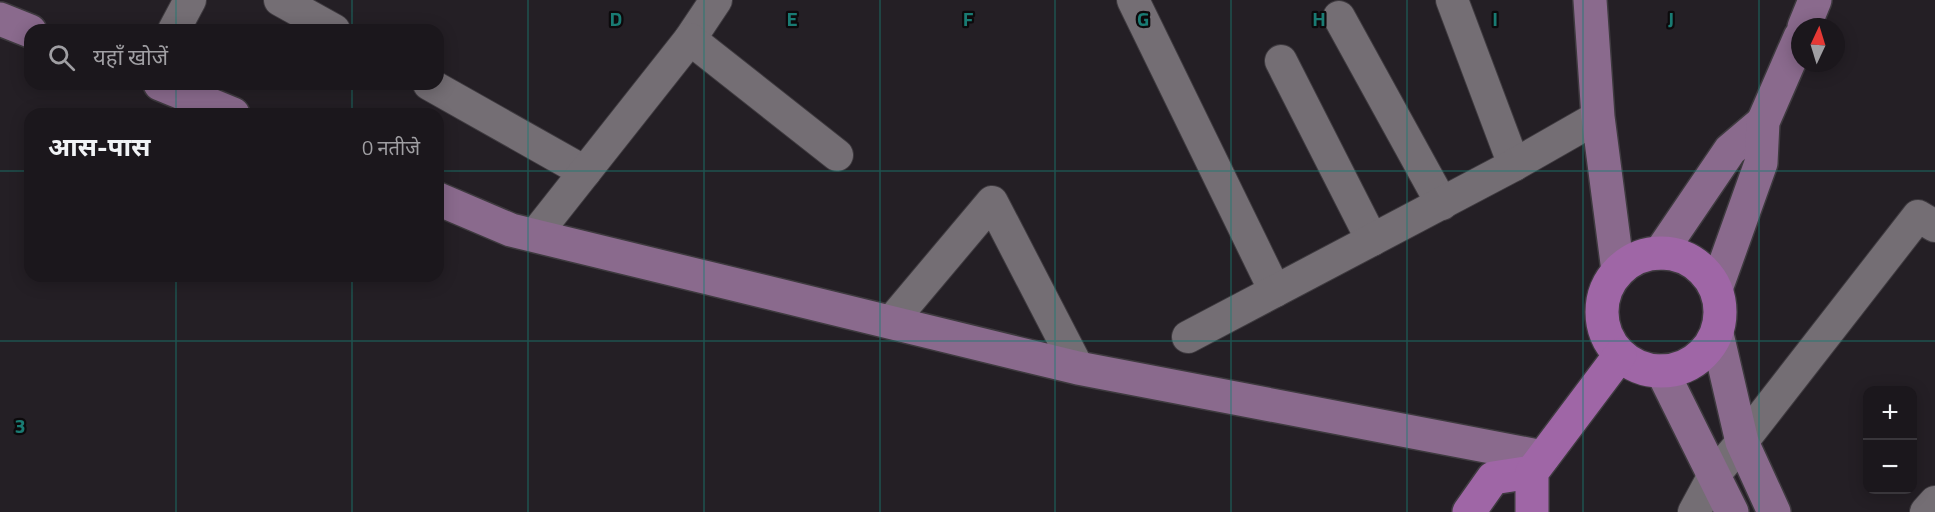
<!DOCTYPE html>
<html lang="hi">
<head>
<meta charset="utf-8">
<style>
	:root { --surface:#1b171c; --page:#242025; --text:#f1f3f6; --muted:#a09fa3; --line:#39363b }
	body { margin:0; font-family:"Titillium Web","Noto Sans Devanagari",sans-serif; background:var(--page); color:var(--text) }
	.controls { position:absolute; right:18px; bottom:18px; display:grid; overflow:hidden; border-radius:12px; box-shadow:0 3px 15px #0003 }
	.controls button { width:54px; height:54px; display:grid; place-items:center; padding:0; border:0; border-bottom:2px solid var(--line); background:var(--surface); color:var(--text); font:30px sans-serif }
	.compass { position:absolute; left:1791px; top:18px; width:54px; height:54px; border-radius:50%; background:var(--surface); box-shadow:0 3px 15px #0003; rotate:4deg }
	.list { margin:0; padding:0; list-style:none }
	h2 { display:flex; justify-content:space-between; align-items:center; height:78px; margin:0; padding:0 24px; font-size:26px }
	h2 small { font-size:20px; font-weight:400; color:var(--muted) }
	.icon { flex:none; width:33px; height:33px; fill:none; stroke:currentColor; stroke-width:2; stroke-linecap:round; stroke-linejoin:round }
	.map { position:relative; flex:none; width:1935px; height:512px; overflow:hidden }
	.search { position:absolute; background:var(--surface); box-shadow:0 3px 15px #0003; left:24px; top:24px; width:420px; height:66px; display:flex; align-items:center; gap:15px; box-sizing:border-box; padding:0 21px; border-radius:18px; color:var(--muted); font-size:22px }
	.panel { position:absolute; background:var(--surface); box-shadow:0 3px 15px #0003; left:24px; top:108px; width:420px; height:174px; border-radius:18px }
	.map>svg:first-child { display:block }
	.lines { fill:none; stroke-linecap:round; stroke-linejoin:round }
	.street-casing { stroke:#3e3a3f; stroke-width:34 }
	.secondary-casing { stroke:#3e3a3f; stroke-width:36 }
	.primary-casing { stroke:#3e3a3f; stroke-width:36 }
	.street { stroke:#746e74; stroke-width:32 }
	.secondary { stroke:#8a6a8d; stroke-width:33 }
	.primary { stroke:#9f66a6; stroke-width:33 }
	.grid { fill:none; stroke:#197b73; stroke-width:1.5; stroke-opacity:0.55 }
	.grid-label { font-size:20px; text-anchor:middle; font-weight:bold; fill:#197b73; stroke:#0c0a0c; stroke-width:4.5; stroke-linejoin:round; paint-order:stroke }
</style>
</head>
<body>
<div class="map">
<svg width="1935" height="512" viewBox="0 0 1935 512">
	<rect width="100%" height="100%" fill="#241f25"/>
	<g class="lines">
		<defs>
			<g id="street">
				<polyline points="280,0 334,30"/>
				<polyline points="1133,0 1275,291"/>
				<polyline points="1452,0 1514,165"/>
				<polyline points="1339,17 1442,204"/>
				<polyline points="174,30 190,0"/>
				<polyline points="690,39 716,0"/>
				<polyline points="1281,61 1372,240"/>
				<polyline points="429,84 585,172"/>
				<polyline points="535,235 690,39 837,155"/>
				<polyline points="891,322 992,202 1078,368"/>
				<polyline points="1188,337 1514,165 1598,117"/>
				<polyline points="1694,512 1714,475 1742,442 1918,216 1935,226"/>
				<polyline points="1926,512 1935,502"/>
			</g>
			<g id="secondary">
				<polyline points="1590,0 1598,117 1618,271"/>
				<polyline points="0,19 30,31"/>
				<polyline points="1804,27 1815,0"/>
				<polyline points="160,84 233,114"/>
				<polyline points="438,199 511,230 1078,368 1543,457"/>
				<polyline points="1660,253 1730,150 1763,122"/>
				<polyline points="1716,289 1761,163 1763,122 1800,37"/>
				<polyline points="1717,334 1742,442 1774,512"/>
				<polyline points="1662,371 1732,512"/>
			</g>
			<g id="primary">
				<circle cx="1661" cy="312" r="59"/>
				<polyline points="1469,512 1493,478 1532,472"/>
				<polyline points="1532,512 1532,472 1620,355"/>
			</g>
		</defs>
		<!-- street casing -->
		<use href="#street" class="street-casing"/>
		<!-- secondary casing -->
		<use href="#secondary" class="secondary-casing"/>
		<!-- primary casing -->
		<use href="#primary" class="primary-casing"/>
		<!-- street -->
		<use href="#street" class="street"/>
		<!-- secondary -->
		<use href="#secondary" class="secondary"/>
		<!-- primary -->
		<use href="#primary" class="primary"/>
	</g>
	<!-- grid -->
	<path class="grid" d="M 176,0 L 176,30M 352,0 L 352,30M 528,0 L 528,512M 704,0 L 704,512M 880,0 L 880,512M 1055,0 L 1055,512M 1231,0 L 1231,512M 1407,0 L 1407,512M 1583,0 L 1583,512M 1759,0 L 1759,512M 176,84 L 176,114M 352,84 L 352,114M 0,171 L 30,171M 438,171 L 1935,171M 176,276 L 176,512M 352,276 L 352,512M 0,341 L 1935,341"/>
	<g class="grid-label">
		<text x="616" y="26">D</text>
		<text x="792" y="26">E</text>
		<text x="968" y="26">F</text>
		<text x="1143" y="26">G</text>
		<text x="1319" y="26">H</text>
		<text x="1495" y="26">I</text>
		<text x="1671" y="26">J</text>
		<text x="20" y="433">3</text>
	</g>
</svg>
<div class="controls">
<button>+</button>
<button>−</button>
</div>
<svg class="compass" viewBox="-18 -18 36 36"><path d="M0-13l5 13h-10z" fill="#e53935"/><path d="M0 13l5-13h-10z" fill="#a09fa3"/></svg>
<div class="search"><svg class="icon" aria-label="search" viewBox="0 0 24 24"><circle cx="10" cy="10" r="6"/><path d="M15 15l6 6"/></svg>यहाँ खोजें</div>
<section class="panel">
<h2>आस-पास<small>0 नतीजे</small></h2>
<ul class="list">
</ul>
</section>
</div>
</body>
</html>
